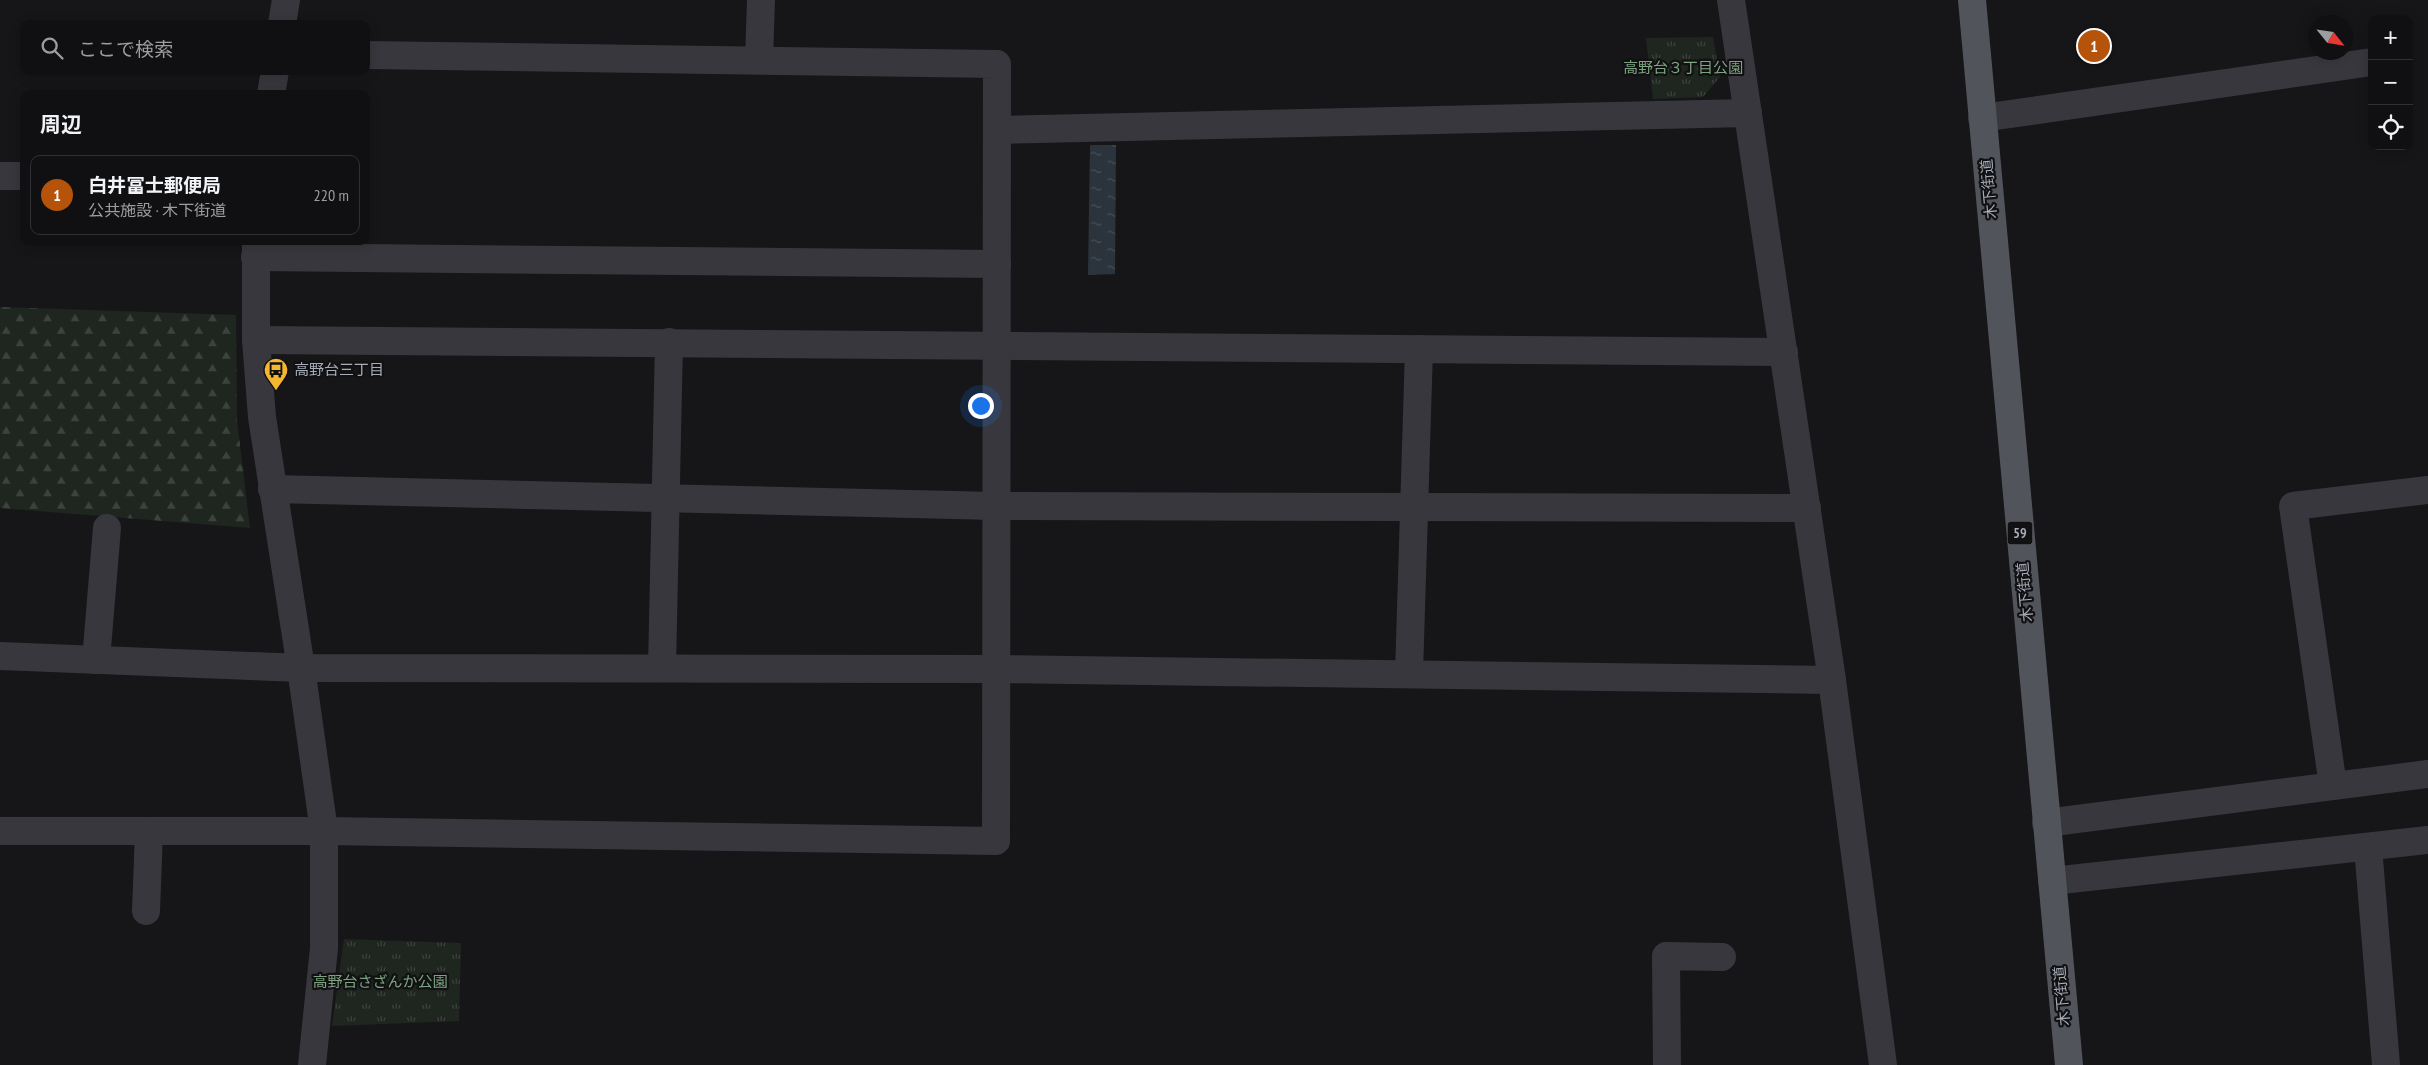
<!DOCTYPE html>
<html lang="ja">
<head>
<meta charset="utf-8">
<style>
	:root { --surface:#101012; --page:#1e1e20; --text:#f1f3f6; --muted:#9c9d9f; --line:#303032; --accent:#b45309 }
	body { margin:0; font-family:"PT Sans Narrow","Noto Sans JP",sans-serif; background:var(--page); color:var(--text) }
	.controls { position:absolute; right:15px; top:15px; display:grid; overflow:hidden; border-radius:10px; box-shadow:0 2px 12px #0003 }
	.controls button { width:45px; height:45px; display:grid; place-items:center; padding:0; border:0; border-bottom:1px solid var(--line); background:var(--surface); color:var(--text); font:25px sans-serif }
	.compass { position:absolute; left:2308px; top:15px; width:45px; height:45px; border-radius:50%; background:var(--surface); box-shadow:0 2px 12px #0003; rotate:120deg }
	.you { position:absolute; left:980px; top:405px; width:18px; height:18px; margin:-12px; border:4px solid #fff; border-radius:50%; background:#1a73e8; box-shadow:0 0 0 8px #1a73e833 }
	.badge { display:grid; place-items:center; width:32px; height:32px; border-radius:50%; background:var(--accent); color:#fff; font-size:16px; font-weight:700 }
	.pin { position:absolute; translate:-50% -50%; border:2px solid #fff; box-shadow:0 1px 5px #0006 }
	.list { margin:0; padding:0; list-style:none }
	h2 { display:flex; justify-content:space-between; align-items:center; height:65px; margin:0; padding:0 20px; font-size:21px }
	h2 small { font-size:16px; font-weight:400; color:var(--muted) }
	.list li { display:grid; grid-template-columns:32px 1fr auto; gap:15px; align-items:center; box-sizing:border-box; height:80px; margin:0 10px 10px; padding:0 10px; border:1px solid var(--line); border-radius:10px }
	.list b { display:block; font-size:19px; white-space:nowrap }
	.list p { margin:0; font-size:16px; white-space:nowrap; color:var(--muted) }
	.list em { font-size:16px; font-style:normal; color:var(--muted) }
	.icon { flex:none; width:28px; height:28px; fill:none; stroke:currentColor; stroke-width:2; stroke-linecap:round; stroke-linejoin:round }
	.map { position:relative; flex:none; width:2428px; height:1065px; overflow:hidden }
	.search { position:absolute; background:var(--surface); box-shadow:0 2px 12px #0003; left:20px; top:20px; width:350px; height:55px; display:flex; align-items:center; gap:12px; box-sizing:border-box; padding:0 18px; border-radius:10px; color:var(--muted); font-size:19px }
	.panel { position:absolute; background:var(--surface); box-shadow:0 2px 12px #0003; left:20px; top:90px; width:350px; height:155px; border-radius:10px }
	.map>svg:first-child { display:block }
	.grass { fill:url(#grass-tufts) }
	.forest { fill:url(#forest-firs) }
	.water { fill:url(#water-ripples) }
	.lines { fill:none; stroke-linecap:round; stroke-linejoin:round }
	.minor { stroke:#37373d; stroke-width:28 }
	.major { stroke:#52545c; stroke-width:28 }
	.labels { text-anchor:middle; stroke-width:4.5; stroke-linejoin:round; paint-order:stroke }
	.shield { fill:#111113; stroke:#7a7e86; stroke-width:1 }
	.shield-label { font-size:14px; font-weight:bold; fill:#a7acb8 }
	.park-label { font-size:15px; fill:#7ea381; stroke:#111113 }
	.street-label { font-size:15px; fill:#a7acb8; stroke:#111113 }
	.poi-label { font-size:15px; fill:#a7acb8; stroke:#111113; text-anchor:start }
</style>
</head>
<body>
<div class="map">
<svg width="2428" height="1065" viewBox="0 0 2428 1065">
	<defs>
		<pattern id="grass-tufts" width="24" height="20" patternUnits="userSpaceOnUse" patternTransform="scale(1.25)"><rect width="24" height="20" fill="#1e261f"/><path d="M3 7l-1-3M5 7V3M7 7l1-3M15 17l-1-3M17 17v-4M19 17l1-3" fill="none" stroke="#3c433d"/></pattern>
		<pattern id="forest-firs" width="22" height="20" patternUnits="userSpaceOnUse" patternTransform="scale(1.25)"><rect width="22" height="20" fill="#1e261f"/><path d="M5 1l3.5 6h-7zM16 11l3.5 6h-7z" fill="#3c433d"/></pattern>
		<pattern id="water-ripples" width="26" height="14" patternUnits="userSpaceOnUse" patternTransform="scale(1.25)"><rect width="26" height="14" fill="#2b343c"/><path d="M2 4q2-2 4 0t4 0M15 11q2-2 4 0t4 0" fill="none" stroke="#474f56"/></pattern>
	</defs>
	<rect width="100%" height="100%" fill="#161618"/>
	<!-- grass -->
	<g class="grass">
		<polygon points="1713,37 1720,77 1703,97 1653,99 1646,38"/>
		<polygon points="344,939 461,943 459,1021 332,1026"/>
	</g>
	<!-- forest -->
	<polygon class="forest" points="0,307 236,315 237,420 250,528 0,508"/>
	<!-- water -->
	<polygon class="water" points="1090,145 1116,145 1115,274 1088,275"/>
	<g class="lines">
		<!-- minor -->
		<g class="minor">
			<polyline points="1731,0 1832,680 1883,1065"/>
			<polyline points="282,24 286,0"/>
			<polyline points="759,60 761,0"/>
			<polyline points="271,94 275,71"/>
			<polyline points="1982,118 2372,62"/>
			<polyline points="998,130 1748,113"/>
			<polyline points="0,176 24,176"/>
			<polyline points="256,241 256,340 262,417 301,668 324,831 324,948 312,1065"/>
			<polyline points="255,257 997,264"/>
			<polyline points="256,340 1784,352"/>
			<polyline points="272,489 996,506 1807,508"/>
			<polyline points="0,656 301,668 996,669 1832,680"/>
			<polyline points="96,660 107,528"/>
			<polyline points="662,668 669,342"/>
			<polyline points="1409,674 1419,349"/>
			<polyline points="2333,786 2293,506 2428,490"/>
			<polyline points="2046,823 2428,774"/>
			<polyline points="0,831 324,831 996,841 997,64 366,55"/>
			<polyline points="2368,847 2386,1065"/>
			<polyline points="2052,881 2428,840"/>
			<polyline points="146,911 149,831"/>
			<polyline points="1667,1065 1666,956 1722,957"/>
		</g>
		<!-- major -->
		<polyline class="major" points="1972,0 2069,1065"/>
	</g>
	<!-- icons -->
	<defs>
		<symbol id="bus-pin" viewBox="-11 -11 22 30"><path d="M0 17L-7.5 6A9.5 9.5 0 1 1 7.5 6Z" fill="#f5b730" stroke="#111113"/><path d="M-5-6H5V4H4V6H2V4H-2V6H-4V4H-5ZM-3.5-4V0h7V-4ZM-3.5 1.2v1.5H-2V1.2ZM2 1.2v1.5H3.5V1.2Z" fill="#111"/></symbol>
	</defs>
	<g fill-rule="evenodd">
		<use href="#bus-pin" x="262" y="356" width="28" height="38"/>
	</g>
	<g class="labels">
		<!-- shield labels -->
		<rect class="shield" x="2007.5" y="521.5" width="25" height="23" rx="4"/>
		<g class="shield-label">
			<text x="2020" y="538">59</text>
		</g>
		<!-- park labels -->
		<g class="park-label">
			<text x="1683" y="73">高野台３丁目公園</text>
			<text x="380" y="987">高野台さざんか公園</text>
		</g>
		<!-- street labels -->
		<g class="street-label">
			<text transform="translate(1989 189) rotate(-95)" y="5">木下街道</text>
			<text transform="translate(2025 592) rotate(-95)" y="5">木下街道</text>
			<text transform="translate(2062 996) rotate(-95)" y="5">木下街道</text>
		</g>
		<!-- poi labels -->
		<g class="poi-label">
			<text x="294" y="375">高野台三丁目</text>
		</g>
	</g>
</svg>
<div class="controls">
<button>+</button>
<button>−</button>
<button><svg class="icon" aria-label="locate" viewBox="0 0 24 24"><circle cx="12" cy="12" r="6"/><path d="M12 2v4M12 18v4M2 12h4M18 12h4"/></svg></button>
</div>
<svg class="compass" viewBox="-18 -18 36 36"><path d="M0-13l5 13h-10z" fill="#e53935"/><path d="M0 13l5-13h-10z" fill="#9c9d9f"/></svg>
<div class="you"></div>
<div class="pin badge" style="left:2094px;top:46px">1</div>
<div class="search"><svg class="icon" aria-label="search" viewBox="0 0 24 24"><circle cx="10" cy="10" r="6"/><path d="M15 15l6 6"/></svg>ここで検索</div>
<section class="panel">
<h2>周辺<small></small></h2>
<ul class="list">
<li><span class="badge">1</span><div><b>白井冨士郵便局</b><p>公共施設 · 木下街道</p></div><em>220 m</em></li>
</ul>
</section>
</div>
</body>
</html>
